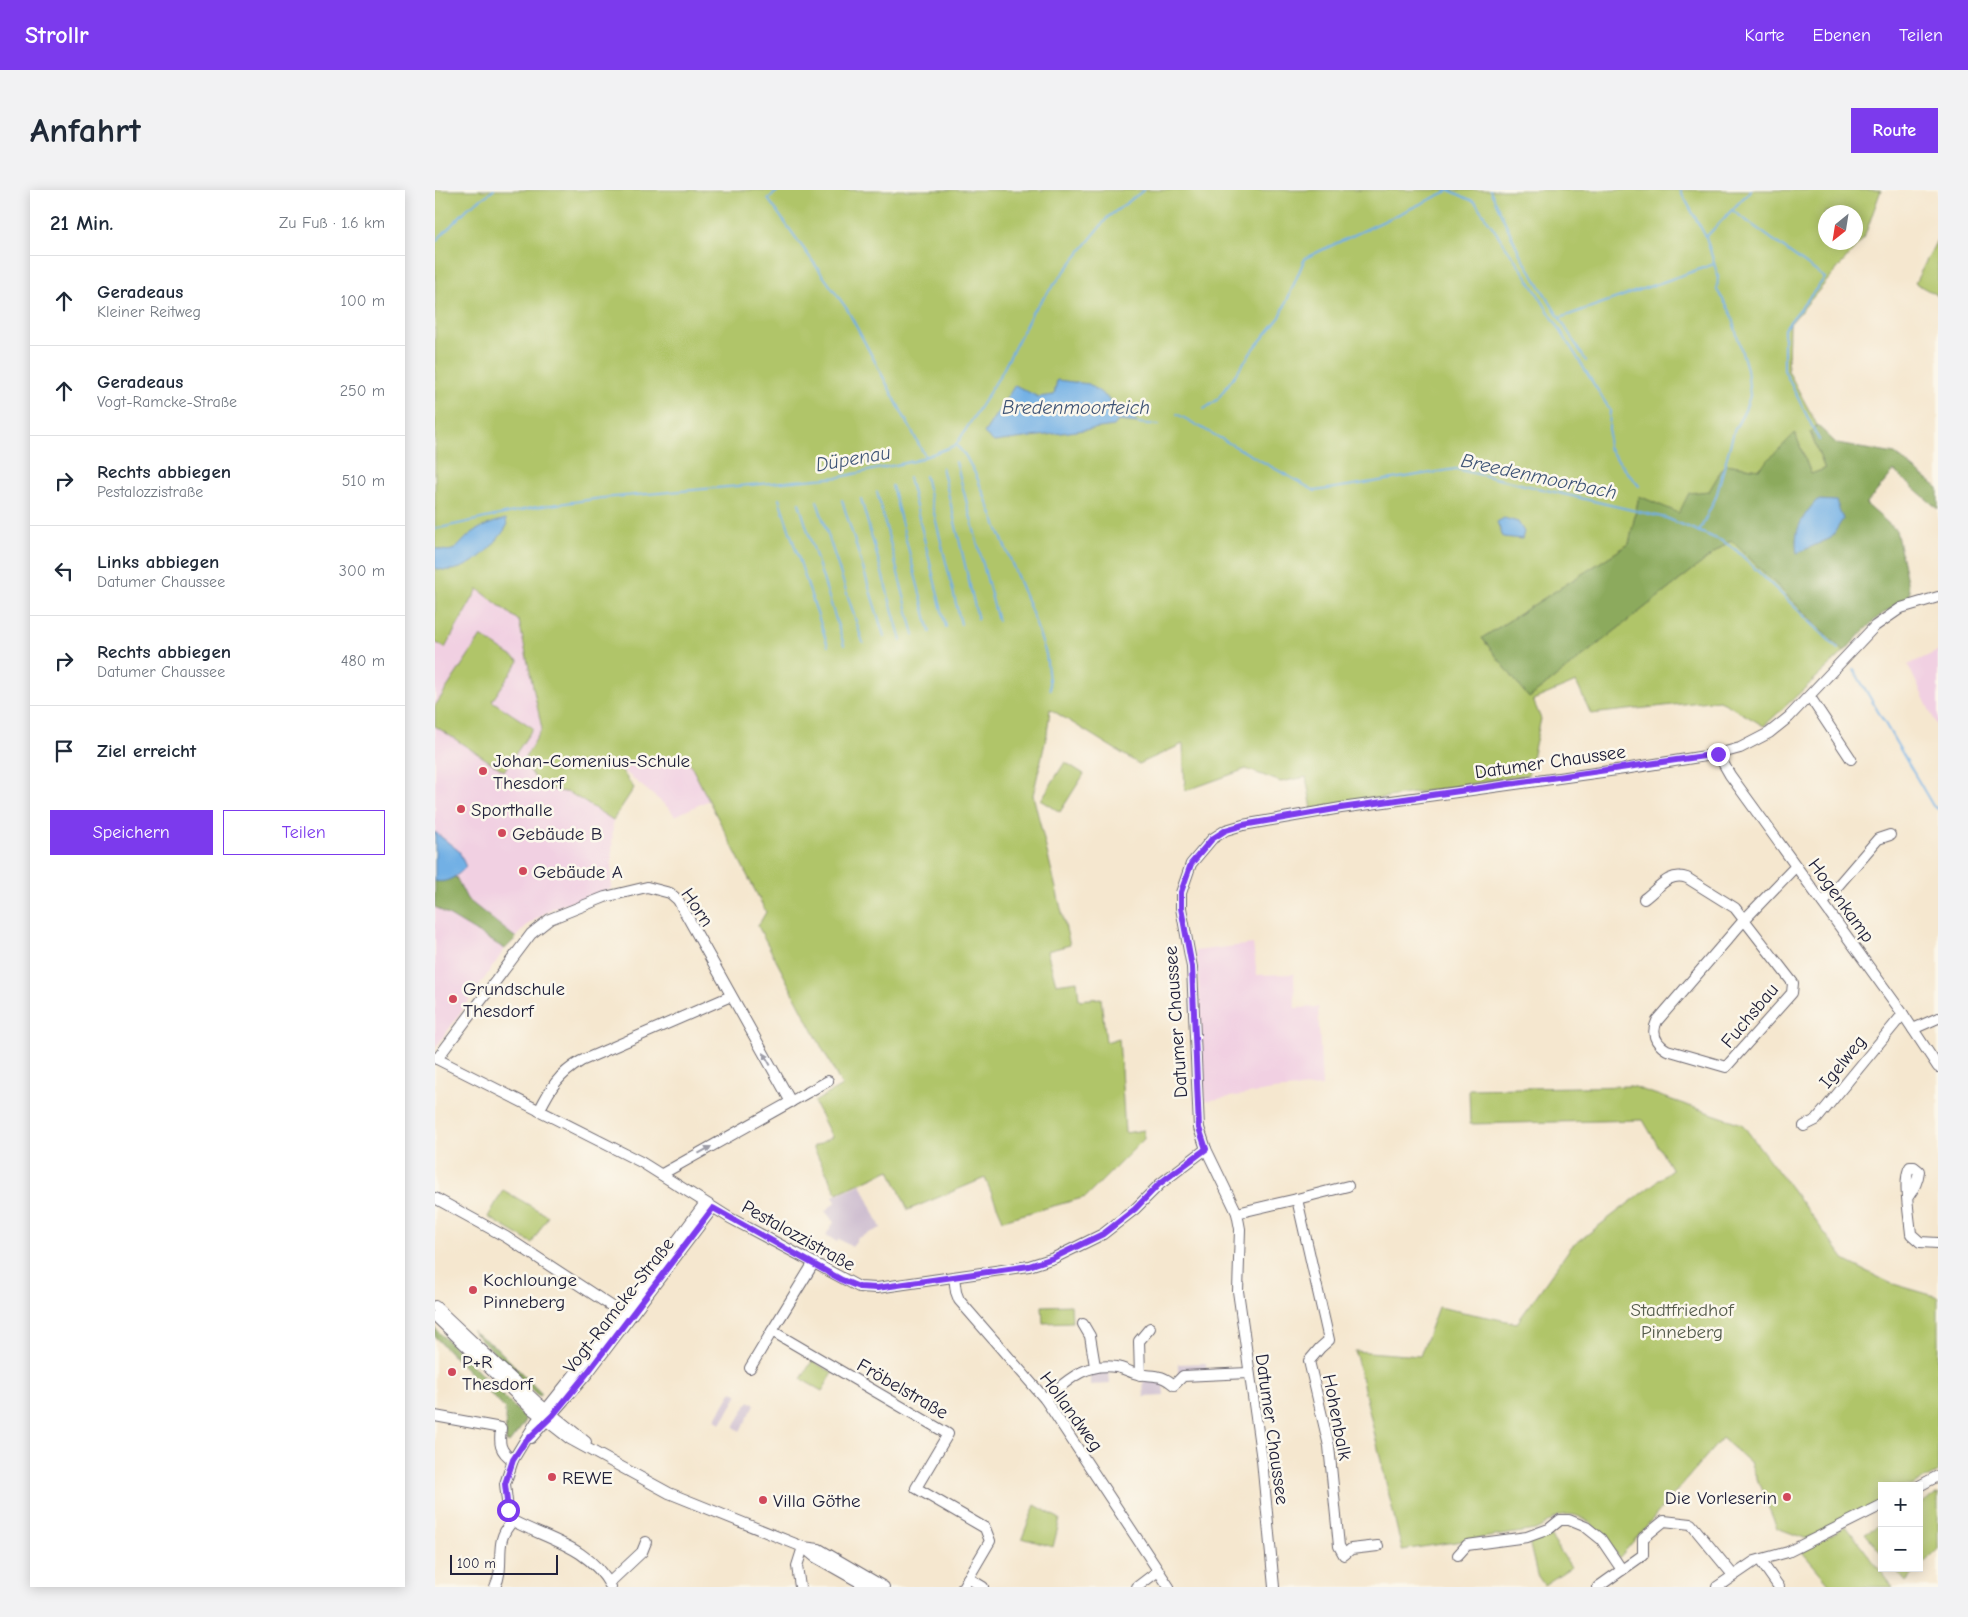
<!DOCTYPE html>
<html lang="de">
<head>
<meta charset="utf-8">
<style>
	:root { --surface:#fff; --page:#f2f2f3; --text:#1f2937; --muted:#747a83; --line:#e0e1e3; --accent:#7c3aed }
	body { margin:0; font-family:"Comic Neue",sans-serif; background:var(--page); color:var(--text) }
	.controls { position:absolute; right:15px; bottom:15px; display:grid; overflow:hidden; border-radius:0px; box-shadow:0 2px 12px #0003 }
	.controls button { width:45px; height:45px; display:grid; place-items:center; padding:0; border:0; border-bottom:1px solid var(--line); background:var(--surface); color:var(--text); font:25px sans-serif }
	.compass { position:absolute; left:1383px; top:15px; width:45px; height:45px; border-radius:50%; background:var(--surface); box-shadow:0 2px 12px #0003; rotate:210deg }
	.scale { position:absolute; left:15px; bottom:12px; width:108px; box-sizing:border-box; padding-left:5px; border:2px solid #22223b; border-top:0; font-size:14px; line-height:18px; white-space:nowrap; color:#22223b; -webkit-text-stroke:4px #fbf7ec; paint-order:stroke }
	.stop { position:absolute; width:15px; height:15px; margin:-11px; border:4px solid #7c3aed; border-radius:50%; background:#fff }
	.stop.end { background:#7c3aed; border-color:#fff; box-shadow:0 1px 5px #0008 }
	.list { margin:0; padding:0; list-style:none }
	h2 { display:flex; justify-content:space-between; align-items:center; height:65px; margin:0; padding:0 20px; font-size:21px }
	h2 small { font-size:16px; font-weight:400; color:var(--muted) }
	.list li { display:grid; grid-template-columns:32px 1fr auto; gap:15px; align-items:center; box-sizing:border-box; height:90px; padding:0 20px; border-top:1px solid var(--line) }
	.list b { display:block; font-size:19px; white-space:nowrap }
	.list p { margin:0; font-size:16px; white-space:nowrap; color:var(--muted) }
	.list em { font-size:16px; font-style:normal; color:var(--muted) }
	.actions { display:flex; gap:10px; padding:15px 20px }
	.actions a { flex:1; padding:11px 0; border:1px solid var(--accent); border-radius:0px; text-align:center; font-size:18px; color:var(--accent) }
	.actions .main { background:var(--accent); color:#fff }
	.icon { flex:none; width:28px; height:28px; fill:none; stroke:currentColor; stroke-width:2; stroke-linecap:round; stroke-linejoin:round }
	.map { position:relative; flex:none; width:1503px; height:1397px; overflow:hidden; border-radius:0px }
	header { display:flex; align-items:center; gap:30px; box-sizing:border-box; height:70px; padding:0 25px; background:var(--accent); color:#fff }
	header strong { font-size:24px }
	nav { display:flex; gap:28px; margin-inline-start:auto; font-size:18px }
	.intro { display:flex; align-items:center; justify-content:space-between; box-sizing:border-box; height:120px; padding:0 30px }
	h1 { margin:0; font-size:35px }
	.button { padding:12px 22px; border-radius:0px; background:var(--accent); color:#fff; font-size:18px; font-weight:700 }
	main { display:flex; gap:30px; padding:0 30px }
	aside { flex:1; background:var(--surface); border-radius:0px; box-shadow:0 2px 12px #0003 }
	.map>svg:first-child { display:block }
	.built { fill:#f1d0e2 }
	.industrial { fill:#cebed0 }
	.green { fill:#b0c569; stroke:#697452; fill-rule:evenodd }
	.forest { fill:#8caa5d; stroke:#57664c }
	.water { fill:#72b0e5; stroke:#4a6990 }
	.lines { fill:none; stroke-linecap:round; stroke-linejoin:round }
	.stream { stroke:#72b0e5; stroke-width:2 }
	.minor-casing { stroke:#6c676f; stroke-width:12 }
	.minor { stroke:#fff; stroke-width:10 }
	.oneway { fill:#9c9ca7 }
	.route { stroke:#7c3aed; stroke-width:6 }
	.poi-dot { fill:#d1495b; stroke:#fbf7ec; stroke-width:2 }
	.labels { text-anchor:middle; stroke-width:5; stroke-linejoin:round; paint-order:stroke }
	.poi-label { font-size:19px; fill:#22223b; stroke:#fbf7ec; text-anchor:start }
	.street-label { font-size:19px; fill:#22223b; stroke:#fbf7ec }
	.park-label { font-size:19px; fill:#545b4b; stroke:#fbf7ec }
	.water-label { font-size:20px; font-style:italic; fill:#3e5476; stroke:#fbf7ec }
</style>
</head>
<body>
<header>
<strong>Strollr</strong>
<nav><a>Karte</a><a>Ebenen</a><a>Teilen</a></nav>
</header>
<div class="intro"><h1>Anfahrt</h1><a class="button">Route</a></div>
<main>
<aside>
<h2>21 Min.<small>Zu Fuß · 1.6 km</small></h2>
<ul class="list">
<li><svg class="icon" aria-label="ahead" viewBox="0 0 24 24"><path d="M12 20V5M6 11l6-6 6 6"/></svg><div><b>Geradeaus</b><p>Kleiner Reitweg</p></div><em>100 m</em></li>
<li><svg class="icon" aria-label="ahead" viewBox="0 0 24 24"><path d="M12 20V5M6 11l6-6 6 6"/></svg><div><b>Geradeaus</b><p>Vogt-Ramcke-Straße</p></div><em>250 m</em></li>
<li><svg class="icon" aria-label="right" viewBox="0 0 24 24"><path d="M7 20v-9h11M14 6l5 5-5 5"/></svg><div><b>Rechts abbiegen</b><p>Pestalozzistraße</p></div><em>510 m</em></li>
<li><svg class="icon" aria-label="left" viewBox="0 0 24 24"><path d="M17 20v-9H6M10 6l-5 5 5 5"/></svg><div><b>Links abbiegen</b><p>Datumer Chaussee</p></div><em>300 m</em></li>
<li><svg class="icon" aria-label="right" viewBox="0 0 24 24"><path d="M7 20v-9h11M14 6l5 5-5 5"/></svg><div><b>Rechts abbiegen</b><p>Datumer Chaussee</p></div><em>480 m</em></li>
<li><svg class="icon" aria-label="arrive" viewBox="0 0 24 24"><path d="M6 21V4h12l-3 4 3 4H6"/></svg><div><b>Ziel erreicht</b></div></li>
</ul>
<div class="actions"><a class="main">Speichern</a><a>Teilen</a></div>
</aside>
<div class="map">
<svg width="1503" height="1397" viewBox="0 0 1503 1397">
	<rect width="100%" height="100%" fill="#fbf7ec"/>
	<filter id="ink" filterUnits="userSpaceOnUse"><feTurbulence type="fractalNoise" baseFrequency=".02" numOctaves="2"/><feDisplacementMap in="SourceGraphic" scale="10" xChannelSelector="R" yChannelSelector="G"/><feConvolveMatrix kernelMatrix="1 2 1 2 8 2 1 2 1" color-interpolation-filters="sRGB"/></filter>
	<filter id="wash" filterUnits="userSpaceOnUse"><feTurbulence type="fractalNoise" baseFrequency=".0096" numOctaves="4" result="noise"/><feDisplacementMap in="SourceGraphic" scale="20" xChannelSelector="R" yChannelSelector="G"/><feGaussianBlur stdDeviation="1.12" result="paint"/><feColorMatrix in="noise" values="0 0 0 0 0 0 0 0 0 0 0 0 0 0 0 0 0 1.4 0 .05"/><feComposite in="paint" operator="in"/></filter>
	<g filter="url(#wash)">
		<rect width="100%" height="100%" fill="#f5e7cf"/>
		<!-- built -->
		<g class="built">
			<polygon points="43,399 84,431 119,600 135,603 178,630 176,699 118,718 92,735 70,759 0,859 0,452 10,458"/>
			<polygon points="1503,461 1503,538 1473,475"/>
			<polygon points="250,564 274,610 240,626 235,619 184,577"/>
			<polygon points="818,754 822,785 859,784 860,818 883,817 887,896 838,900 770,911 763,776 760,761"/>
		</g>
		<!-- industrial -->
		<g class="industrial">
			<polygon points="426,994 446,1038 423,1048 417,1057 404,1049 402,1052 391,1045 399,1032 390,1021 401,1012 398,1006"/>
			<polygon points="771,1173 772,1184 743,1185 743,1174"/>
			<polygon points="674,1181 675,1194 655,1195 655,1182"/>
			<polygon points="728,1190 729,1206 709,1207 708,1191"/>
			<polygon points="297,1201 303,1205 286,1233 280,1230"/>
			<polygon points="314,1211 320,1215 305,1241 299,1237"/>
		</g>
		<!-- green -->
		<g class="green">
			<path d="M 0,0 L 1446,0 L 1429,48 L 1354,135 L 1353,181 L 1382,235 L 1375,242 L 1390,279 L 1376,284 L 1360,244 L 1324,279 L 1290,274 L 1274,302 L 1244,324 L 1204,306 L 1194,354 L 1047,448 L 1094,508 L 1296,350 L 1409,462 L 1329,536 L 1284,510 L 1156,524 L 1141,492 L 1098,510 L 1106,529 L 1093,585 L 877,619 L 871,587 L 846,592 L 811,579 L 750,601 L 748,554 L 704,574 L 615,519 L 612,544 L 598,605 L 635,755 L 612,761 L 621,794 L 642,791 L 644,810 L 666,808 L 671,852 L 684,848 L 690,943 L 709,940 L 709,949 L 651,1007 L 568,1030 L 550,988 L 473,1020 L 455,980 L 402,1003 L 378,957 L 397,947 L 379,912 L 407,896 L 323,736 L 331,722 L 250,564 L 184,577 L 199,598 L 178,630 L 135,603 L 119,600 L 103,592 L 88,571 L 107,539 L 84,431 L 43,399 L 10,458 L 0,452 ZM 1390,22 L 1420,22 L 1420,52 L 1390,52 Z"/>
			<polygon points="1503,48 1503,106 1480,93"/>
			<polygon points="46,446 84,471 57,511 98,538 69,581 0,536 0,516"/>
			<polygon points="630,572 649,584 625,622 606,610"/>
			<path d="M 1196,896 L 1307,934 L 1411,1071 L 1455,1093 L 1503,1107 L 1503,1282 L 1476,1296 L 1447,1296 L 1447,1311 L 1372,1349 L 1342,1338 L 1315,1272 L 1287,1248 L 1184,1368 C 1172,1350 1151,1317 1124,1326 C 1118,1328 1110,1336 1100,1340 L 967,1360 L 920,1161 L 985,1166 L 1003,1117 L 1082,1133 L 1136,1057 L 1237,980 L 1208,930 L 1035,934 L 1034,899 Z"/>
			<polygon points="68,1000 113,1026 97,1053 53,1027"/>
			<polygon points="636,1115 637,1132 608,1133 607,1116"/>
			<polygon points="377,1171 398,1183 387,1201 366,1189"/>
			<polygon points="1503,1304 1503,1359 1484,1378 1484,1314"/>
			<polygon points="600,1315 625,1329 618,1357 587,1348"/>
			<polygon points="1447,1334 1447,1364 1430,1343"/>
			<polygon points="1411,1336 1458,1397 1397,1397 1367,1362"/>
			<polygon points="1114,1344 1136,1377 1109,1395 1102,1385 1094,1351"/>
			<polygon points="1459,1378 1484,1378 1471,1392"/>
		</g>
		<!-- forest -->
		<g class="forest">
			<path d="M 1382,235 L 1402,254 L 1460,264 L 1503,298 L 1503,319 L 1459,281 L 1431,314 L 1461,340 L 1476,410 C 1447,418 1429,440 1409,462 L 1296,350 L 1094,508 L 1047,448 L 1194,354 L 1204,306 L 1244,323 L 1254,303 L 1274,301 L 1290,274 L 1324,279 L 1360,243 L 1376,284 L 1390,279 L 1375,242 Z"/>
			<polygon points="21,687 32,709 81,748 70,759 0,717 0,691"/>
			<polygon points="0,1138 90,1228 89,1234 74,1253 71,1251 70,1219 0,1147"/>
			<polygon points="36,1140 62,1158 107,1204 105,1206 101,1204"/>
		</g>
		<!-- water -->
		<g class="water">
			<polygon points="622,190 654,194 698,227 703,233 683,231 679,236 559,252 549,243 580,195 603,207 619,205"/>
			<path d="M 1382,310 L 1401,311 L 1408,329 L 1396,348 L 1362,363 C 1358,340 1367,327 1382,310 Z"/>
			<polygon points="1069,328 1083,332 1089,342 1087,349 1068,347 1062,332"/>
			<path d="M 71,329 L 72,336 C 59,357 29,389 0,378 L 0,358 C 23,366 22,354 37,343 C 47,336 59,332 71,329 Z"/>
			<path d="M 0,642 L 24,661 L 31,677 C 23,685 13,694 0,691 Z"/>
		</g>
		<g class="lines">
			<!-- stream -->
			<g class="stream">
				<polyline points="344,0 333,9 412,119 490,266"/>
				<polyline points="1014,0 1040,12 1092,87 1175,220 1173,258 1204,296"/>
				<polyline points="1055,0 1085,64 1151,171"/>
				<polyline points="1245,0 1271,47"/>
				<polyline points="1297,20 1390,88 1349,139 1349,180 1384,250"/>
				<polyline points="0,52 33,18 59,0"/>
				<polyline points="1125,128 1279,74"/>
				<polyline points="769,219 782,210 817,161 845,127 870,68 1013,1"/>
				<polyline points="742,224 880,301 1021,279 1231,328 1287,351 1300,359 1403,459"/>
				<polyline points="703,233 724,235"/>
				<polyline points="521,255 530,265 541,285 597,423 611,464 615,499"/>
				<polyline points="521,272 563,431"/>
				<polyline points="507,277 543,430"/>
				<polyline points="490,286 526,434"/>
				<polyline points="474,288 511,437"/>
				<polyline points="457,296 495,442"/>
				<polyline points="442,302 479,445"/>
				<polyline points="344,309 393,456"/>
				<polyline points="426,309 466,450"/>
				<polyline points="407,310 449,446"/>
				<polyline points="382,311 428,453"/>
				<polyline points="364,313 409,455"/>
				<polyline points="0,339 101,317 167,308 405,287 479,271 521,255 566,184 598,121 673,27 709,0"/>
				<polyline points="1264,342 1281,307 1299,241 1310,220 1315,206 1312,179 1295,121 1282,100 1283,86 1271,47 1316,0"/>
				<polyline points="1419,480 1498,616 1503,619"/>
			</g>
		</g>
	</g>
	<g filter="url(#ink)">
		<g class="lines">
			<defs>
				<g id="minor">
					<polyline points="1375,507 1416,569"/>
					<polyline points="1283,564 1295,585 1468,824 1503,877"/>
					<path d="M 1209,709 C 1223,699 1234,681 1252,688 L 1300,718 L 1358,793 L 1357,803 L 1291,877 L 1232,860 C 1220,853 1216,843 1222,831 L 1310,729 L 1361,676"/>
					<polyline points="1388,713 1443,649 1455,645"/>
					<polyline points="1478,839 1503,828"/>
					<polyline points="0,868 206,972 295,1028 424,1097 442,1098 594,1076 619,1068 668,1044 700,1019 725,994 771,959"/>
					<polyline points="2,869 87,756 96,744 115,729 170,707 212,697 235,703 243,710 356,912"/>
					<path d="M 104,921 C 116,897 123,885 146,871 L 296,806"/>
					<polyline points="1369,936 1381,930 1468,824"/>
					<polyline points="227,984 393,891"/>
					<path d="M 1473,1007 C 1479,999 1483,991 1484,981 L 1479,977 L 1475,977 C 1467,988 1475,1030 1476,1044 L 1485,1052 L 1503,1053"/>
					<polyline points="0,1008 71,1047 193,1127"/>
					<polyline points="862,1009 913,996"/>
					<polyline points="802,1023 862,1009 894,1150 885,1158 874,1171 894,1256 904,1356 909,1365 916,1359 943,1356"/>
					<polyline points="378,1074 337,1141 513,1244 481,1298 550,1338 555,1351 528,1397"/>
					<polyline points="519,1087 521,1102 524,1110 610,1209 734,1397"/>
					<polyline points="0,1116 103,1213 151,1252"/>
					<polyline points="0,1126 94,1217 135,1249 234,1303 368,1357 384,1359 449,1397"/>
					<polyline points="648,1134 655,1146 660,1176"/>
					<polyline points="315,1178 337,1141"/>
					<polyline points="705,1185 704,1151 715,1138"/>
					<path d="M 610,1209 C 632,1191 650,1172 681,1177 C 689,1178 696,1183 703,1184 C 720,1187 725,1183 739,1195 L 748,1186 L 813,1183"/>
					<path d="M 0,1226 L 66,1238 C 64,1253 64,1261 78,1270"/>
					<polyline points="96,1248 153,1183 278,1018"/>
					<polyline points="1484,1296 1503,1286"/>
					<polyline points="78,1331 73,1320 70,1294 78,1270 101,1232 188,1123 270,1013"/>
					<path d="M 78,1331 C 114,1350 155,1357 176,1397"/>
					<polyline points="368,1357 380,1367 433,1397"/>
					<polyline points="1023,1365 1032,1355 1092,1347 1114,1339 1125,1330 1134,1330 1151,1337 1166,1349 1187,1380"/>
					<polyline points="1325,1370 1344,1397"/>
					<polyline points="533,1388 548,1397"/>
					<polyline points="174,1393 207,1362 211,1352"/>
					<path d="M 60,1397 C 72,1372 56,1353 78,1331"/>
					<polyline points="365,1397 362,1376 368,1357"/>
					<polyline points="702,1397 723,1381"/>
					<polyline points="839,1397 827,1270 803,1101 805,1039 802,1023 771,959 764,938 757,777 746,718 746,703 756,674 777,649 791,640 808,635 906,618 1189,579 1283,564 1305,558 1334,543 1354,527 1440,436 1466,418 1503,407"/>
					<polyline points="1163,1397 1208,1365 1208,1348 1229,1331 1256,1334 1298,1385"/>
					<polyline points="1282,1397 1320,1371 1353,1362 1447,1315"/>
				</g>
			</defs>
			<!-- minor casing -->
			<use href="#minor" class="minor-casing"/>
			<!-- minor -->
			<use href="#minor" class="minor"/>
		</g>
		<!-- one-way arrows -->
		<defs><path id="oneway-solid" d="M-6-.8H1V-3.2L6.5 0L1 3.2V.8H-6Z" transform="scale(1.25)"/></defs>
		<g class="oneway">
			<use href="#oneway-solid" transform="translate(332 869) rotate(-119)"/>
			<use href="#oneway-solid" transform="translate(270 960) rotate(-29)"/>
		</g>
	</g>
	<g class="lines" filter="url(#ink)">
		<!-- route -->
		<polyline class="route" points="73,1320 70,1294 78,1270 89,1253 118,1225 153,1182 278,1018 407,1090 424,1097 442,1098 594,1076 618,1068 668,1044 700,1019 724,994 771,959 764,938 757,777 746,718 746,702 756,674 777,649 791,640 808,635 906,618 1283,564"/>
	</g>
	<!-- markers -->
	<g class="poi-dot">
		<circle cx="48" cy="581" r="5"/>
		<circle cx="26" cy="619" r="5"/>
		<circle cx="67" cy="643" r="5"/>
		<circle cx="88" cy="681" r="5"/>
		<circle cx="18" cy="809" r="5"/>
		<circle cx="38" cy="1100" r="5"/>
		<circle cx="17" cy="1182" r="5"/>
		<circle cx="117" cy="1287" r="5"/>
		<circle cx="1352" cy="1307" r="5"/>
		<circle cx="328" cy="1310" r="5"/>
	</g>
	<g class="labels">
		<!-- poi labels -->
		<g class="poi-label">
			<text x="58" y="577">Johan-Comenius-Schule<tspan x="58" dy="22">Thesdorf</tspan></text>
			<text x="36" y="626">Sporthalle</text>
			<text x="77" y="650">Gebäude B</text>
			<text x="98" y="688">Gebäude A</text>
			<text x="28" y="805">Grundschule<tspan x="28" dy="22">Thesdorf</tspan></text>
			<text x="48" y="1096">Kochlounge<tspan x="48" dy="22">Pinneberg</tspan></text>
			<text x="27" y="1178">P+R<tspan x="27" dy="22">Thesdorf</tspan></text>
			<text x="127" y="1294">REWE</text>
			<text x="1342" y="1314" text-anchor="end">Die Vorleserin</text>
			<text x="338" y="1317">Villa Göthe</text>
		</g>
		<!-- street labels -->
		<g class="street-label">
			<text transform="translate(1115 571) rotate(-8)" y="7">Datumer Chaussee</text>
			<text transform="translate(1407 710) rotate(54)" y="7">Hogenkamp</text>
			<text transform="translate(263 717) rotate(56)" y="7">Horn</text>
			<text transform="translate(1314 825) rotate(-50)" y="7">Fuchsbau</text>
			<text transform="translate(740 832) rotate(-94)" y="7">Datumer Chaussee</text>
			<text transform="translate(1407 871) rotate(-51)" y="7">Igelweg</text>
			<text transform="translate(364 1045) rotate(29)" y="7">Pestalozzistraße</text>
			<text transform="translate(183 1115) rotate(-52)" y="7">Vogt-Ramcke-Straße</text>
			<text transform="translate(468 1198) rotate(30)" y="7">Fröbelstraße</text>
			<text transform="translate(637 1221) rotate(54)" y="7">Hollandweg</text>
			<text transform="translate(903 1227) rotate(79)" y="7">Hohenbalk</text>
			<text transform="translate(838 1239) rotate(82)" y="7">Datumer Chaussee</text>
		</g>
		<!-- park labels -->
		<g class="park-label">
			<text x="1247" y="1126">Stadtfriedhof<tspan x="1247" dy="22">Pinneberg</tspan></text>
		</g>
		<!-- water labels -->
		<g class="water-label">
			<text x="641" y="224">Bredenmoorteich</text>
			<text transform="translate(418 268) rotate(-10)" y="7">Düpenau</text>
			<text transform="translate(1104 286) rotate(12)" y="7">Breedenmoorbach</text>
		</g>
	</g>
</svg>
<div class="controls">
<button>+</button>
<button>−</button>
</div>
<svg class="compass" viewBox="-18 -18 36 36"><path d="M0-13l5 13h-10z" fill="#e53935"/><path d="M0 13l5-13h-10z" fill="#747a83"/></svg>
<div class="scale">100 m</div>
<div class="stop" style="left:73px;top:1320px"></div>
<div class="stop end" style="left:1283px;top:564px"></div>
</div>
</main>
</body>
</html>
